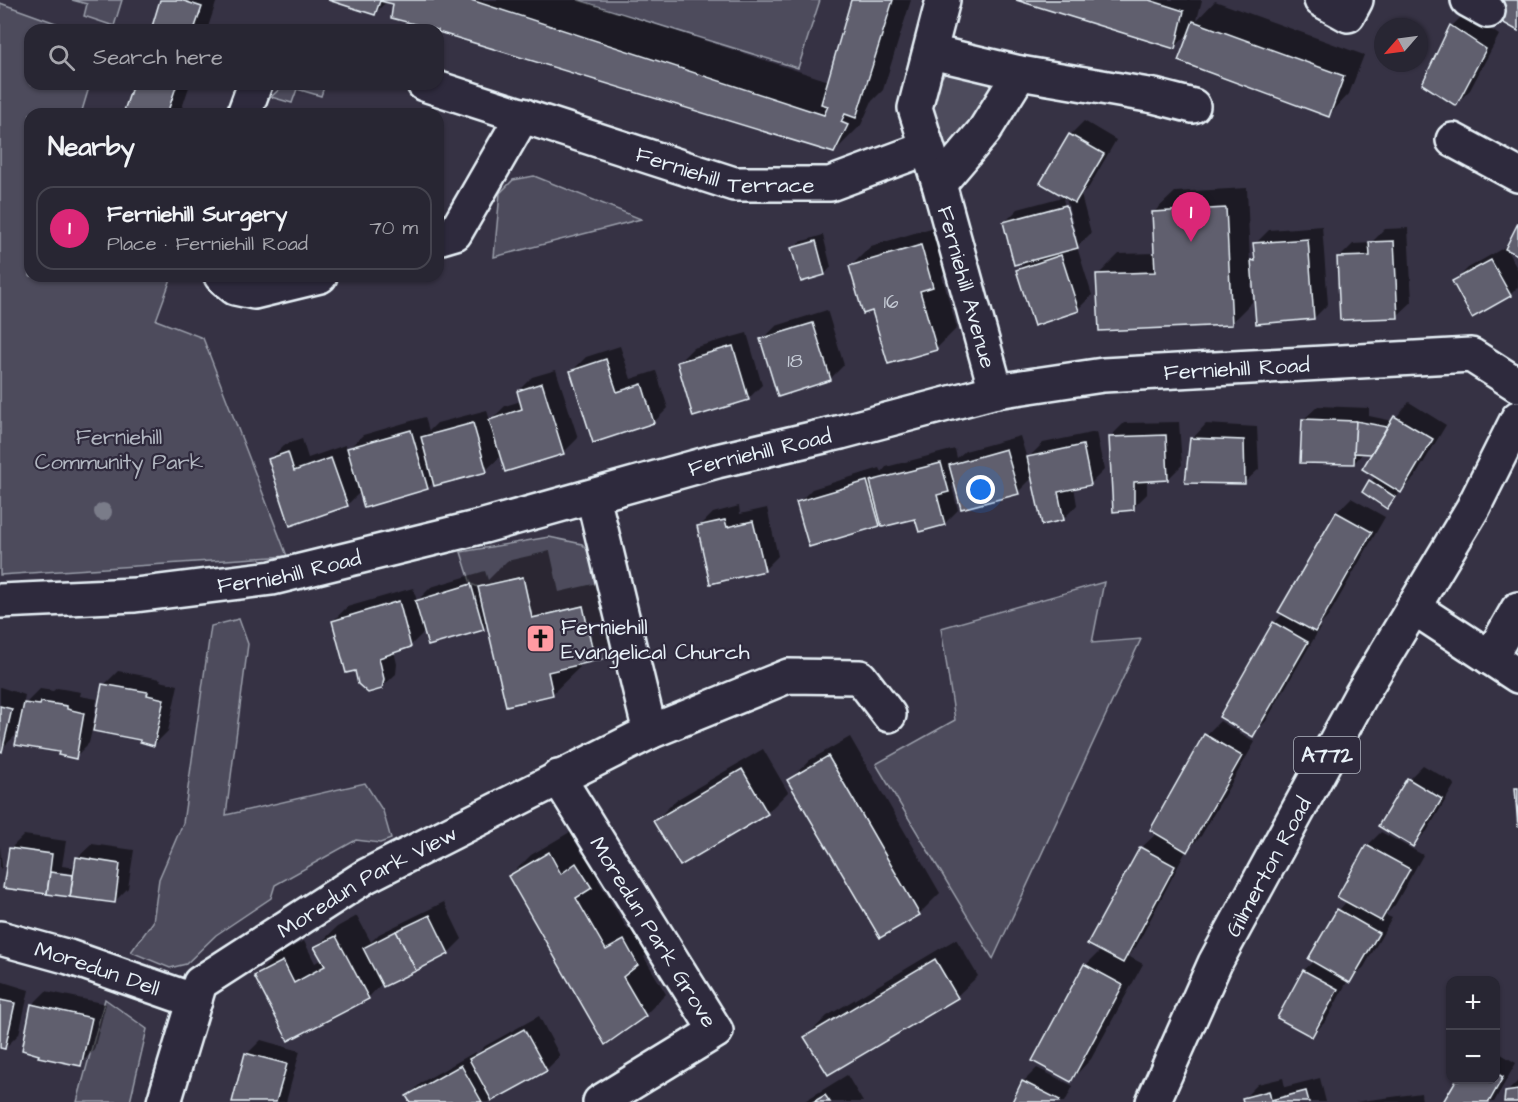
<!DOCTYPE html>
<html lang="en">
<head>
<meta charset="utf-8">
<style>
	:root { --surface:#282633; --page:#34323f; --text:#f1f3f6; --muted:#a5a5ac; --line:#44434e; --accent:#db2777 }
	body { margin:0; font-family:"Architects Daughter",sans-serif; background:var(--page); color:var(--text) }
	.controls { position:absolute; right:18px; bottom:18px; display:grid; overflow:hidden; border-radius:12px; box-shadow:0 2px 4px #0004 }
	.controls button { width:54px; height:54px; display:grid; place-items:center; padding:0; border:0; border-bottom:2px solid var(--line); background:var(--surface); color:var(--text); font:30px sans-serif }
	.compass { position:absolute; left:1374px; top:18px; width:54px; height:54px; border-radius:50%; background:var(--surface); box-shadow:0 2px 4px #0004; rotate:242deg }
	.you { position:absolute; left:981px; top:490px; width:21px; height:21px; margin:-15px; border:4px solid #fff; border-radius:50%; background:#1a73e8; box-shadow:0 0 0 9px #1a73e833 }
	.badge { display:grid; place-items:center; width:39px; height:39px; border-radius:50%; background:var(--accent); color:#fff; font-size:20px; font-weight:700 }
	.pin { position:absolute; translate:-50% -50px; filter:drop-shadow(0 2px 3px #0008) }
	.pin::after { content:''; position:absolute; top:32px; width:21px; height:18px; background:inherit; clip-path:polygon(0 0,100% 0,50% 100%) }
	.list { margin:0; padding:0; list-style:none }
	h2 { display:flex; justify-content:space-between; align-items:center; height:78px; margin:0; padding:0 24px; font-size:26px }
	h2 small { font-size:20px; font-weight:400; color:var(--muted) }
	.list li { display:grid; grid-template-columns:39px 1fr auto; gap:18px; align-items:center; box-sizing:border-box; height:84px; margin:0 12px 12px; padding:0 12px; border:2px solid var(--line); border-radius:18px }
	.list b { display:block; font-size:22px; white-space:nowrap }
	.list p { margin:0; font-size:20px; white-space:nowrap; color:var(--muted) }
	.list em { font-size:20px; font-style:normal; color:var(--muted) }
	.icon { flex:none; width:33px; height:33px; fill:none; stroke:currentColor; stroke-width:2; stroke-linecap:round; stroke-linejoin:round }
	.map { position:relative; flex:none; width:1518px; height:1102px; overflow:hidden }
	.search { position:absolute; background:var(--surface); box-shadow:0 2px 4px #0004; left:24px; top:24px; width:420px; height:66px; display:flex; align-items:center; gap:15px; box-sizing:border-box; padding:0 21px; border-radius:18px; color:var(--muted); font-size:22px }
	.panel { position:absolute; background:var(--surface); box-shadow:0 2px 4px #0004; left:24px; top:108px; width:420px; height:174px; border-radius:18px }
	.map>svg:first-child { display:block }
	.green { fill:#4d4b5c; stroke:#9a9eaa; stroke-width:1.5 }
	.shadow { fill:#0007; fill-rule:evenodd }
	.building { fill:#605e6e; stroke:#e8f1f8; stroke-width:1.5 }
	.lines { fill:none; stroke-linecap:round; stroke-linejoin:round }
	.minor-casing { stroke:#e8f1f8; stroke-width:38 }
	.major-casing { stroke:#e8f1f8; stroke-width:38 }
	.minor { stroke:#2f2a3d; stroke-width:33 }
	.major { stroke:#2f2a3d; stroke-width:33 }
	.tree { fill:#7a7b89 }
	.labels { text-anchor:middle; stroke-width:4.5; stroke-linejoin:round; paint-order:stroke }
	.number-label { font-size:20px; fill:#c6ccd6 }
	.shield { fill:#2f2a3d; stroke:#b0b5c0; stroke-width:1.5 }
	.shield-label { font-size:21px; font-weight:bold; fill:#e8f1f8 }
	.street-label { font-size:22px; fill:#e8f1f8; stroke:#2f2a3d }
	.park-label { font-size:22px; fill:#b2b7c1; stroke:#2f2a3d }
	.poi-label { font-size:22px; fill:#e8f1f8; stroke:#2f2a3d; text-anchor:start }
</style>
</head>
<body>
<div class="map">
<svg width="1518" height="1102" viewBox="0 0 1518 1102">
	<rect width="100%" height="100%" fill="#363244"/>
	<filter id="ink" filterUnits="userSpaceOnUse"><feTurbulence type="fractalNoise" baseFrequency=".0167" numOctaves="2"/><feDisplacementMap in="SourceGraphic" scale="12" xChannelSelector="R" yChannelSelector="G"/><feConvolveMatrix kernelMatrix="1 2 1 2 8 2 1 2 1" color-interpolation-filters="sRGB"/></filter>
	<g filter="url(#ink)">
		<!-- green -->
		<g class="green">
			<polygon points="72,0 122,0 114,26 84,16 87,4"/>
			<polygon points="578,0 820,0 798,68"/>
			<polygon points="0,3 75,30 30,30 30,84 90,84 81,114 30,114 30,276 172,276 156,320 203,338 287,556 0,575"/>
			<polygon points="956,65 995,81 993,94 953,152 933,151 921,116 937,81"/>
			<polygon points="285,84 325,84 321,96 297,89 292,103 271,97"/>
			<polygon points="534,176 641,219 494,257 500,193 513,180"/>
			<polygon points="549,537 582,544 598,561 622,654 595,661 583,606 532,618 523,577 478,587 471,584 461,552"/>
			<polygon points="1104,582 1092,643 1141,639 993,959 876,764 955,720 941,628"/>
			<polygon points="239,619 248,644 226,815 365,783 383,811 391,839 380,843 356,840 275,885 271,898 216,935 186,964 170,968 131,952 153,922 159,879 183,823 211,626"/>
			<polygon points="105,999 147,1029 130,1102 77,1102"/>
		</g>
		<!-- shadow -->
		<g class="shadow">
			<polygon points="162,0 217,0 207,30 152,30"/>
			<polygon points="333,0 579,0 829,81 853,0 911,0 883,90 872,101 861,125 834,152 392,17 395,3 387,1 374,14"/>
			<polygon points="1021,0 1202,0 1197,20 1215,1 1364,55 1349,94 1329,115 1192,30 1174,48"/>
			<polygon points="1466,12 1499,35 1470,90 1456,104 1452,26"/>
			<polygon points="135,84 190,84 180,114 125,114"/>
			<path d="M 1084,121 L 1116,140 L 1089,187 L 1081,195 L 1091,233 L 1077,247 L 1092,295 L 1078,309 L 1017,270 L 1028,260 L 1004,223 L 1018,209 L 1066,196 L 1070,135 ZM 1066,198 L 1077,239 L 1074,239 L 1063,199 Z"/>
			<polygon points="1247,188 1250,262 1256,257 1255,244 1269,230 1322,226 1328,304 1314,318 1254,284 1251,284 1252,302 1231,323 1098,275 1119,254 1156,253 1154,212 1175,192"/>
			<polygon points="941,225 953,265 942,276 957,328 936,349 873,309 850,267 871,246"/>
			<polygon points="1408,228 1412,302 1397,316 1339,258 1353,244 1371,243 1385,229"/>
			<polygon points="823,235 831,267 825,274 802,280 793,249 800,242"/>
			<polygon points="1505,247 1518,270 1518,287 1510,295 1454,282 1468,268"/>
			<polygon points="827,310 844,365 830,379 762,340 776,326"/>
			<polygon points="747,333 762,385 748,399 679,362 693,348"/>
			<polygon points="620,346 631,379 656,371 668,408 654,422 572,371 586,357"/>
			<polygon points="556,370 578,438 564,452 506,470 502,455 486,470 435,481 428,488 361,491 347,505 270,459 284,445 302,439 308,458 345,445 347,450 363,435 425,417 429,431 437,423 487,410 490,421 505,406 521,401 518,391 532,377"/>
			<polygon points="1409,402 1446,425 1415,477 1386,507 1364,491 1376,476 1375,448 1370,453 1364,452 1354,463 1303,420 1318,406 1369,408 1369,416 1393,421"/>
			<polygon points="1179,422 1182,465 1168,479 1147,480 1147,494 1133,508 1110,437 1124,423"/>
			<polygon points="1206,424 1257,427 1259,469 1244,483 1192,439"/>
			<polygon points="1096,432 1104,470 1090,484 1074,487 1077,505 1063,519 1033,477 1018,492 956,483 952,487 958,510 944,524 916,517 882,522 879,525 798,503 812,489 880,468 882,472 886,467 955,449 957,458 965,451 1020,436 1027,459 1043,443"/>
			<polygon points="1351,498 1385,517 1328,617 1318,627 1320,628 1266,721 1252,735 1274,623 1284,613 1280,611 1337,512"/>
			<polygon points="739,506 740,514 767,508 778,556 764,570 699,527 713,513"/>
			<polygon points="550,551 559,592 610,580 622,633 595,660 579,663 580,667 553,693 507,704 488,624 484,628 425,631 410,646 394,651 397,664 396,674 381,688 356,669 333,621 347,607 413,588 417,601 431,587 485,571 488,580 507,561"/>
			<polygon points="118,671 161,679 160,681 178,685 168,731 154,745 142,739 92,730 89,743 75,757 61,751 19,722 15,736 0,750 0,687 25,695 23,706 40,689 53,691 57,688 81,692 80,696 97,699 93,723 96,724 104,685"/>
			<polygon points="1220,721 1255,742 1201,836 1186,851 1136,947 1128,956 1143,964 1091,1059 1071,1080 1086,965 1101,950 1141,848 1157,833 1206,735"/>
			<polygon points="850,737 940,893 919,914 880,936 789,780 810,760"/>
			<polygon points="763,749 788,792 767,813 680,864 655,821 676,800"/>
			<polygon points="1423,765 1455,784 1427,831 1413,845 1381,825 1409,779"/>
			<polygon points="570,832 582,854 598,844 612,866 598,880 628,930 645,920 658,943 644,957 666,994 645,1015 606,1042 510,876 531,855"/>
			<polygon points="1381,832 1423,855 1395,905 1385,915 1392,918 1364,967 1350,981 1348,980 1326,1021 1312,1035 1279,1017 1304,970 1314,961 1311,959 1339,910 1347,901 1367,846"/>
			<path d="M 24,835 L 66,841 L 62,866 L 76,868 L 77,858 L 92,844 L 134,850 L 128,888 L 114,902 L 47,893 L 10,849 ZM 61,872 L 77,874 L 77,877 L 61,875 Z"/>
			<polygon points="0,846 2,867 0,869"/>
			<polygon points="444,902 462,939 448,953 382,983 368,998 256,976 277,955 304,941 315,963 322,959 316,947 337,927 357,916 371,942 379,934"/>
			<polygon points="956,939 978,976 957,996 828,1073 806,1037 827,1016"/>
			<polygon points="0,981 29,990 19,1034 5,1048 0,1047"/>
			<polygon points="46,991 106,1004 94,1050 80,1064 32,1005"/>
			<polygon points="539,1016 560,1056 546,1070 488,1102 412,1102 408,1096 422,1082 475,1052 477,1054 485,1046"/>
			<polygon points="261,1040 300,1051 286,1102 233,1102 247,1054"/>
			<polygon points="1496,1051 1516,1063 1494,1102 1444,1102 1457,1080 1496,1080"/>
			<polygon points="1037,1068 1073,1086 1065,1102 1013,1102 1023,1082"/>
			<polygon points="847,1075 863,1102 803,1102"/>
			<polygon points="1283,1078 1285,1087 1320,1078 1326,1102 1245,1102 1244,1098 1258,1084"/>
			<polygon points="1518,1081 1518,1102 1505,1102 1507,1092"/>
			<polygon points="1421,1093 1422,1102 1355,1102"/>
		</g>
		<!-- building -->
		<g class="building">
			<polygon points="160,0 181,0 202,7 194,30 151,30"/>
			<polygon points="328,0 471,0 824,115 828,106 821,104 851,0 893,0 856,118 845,114 841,122 848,125 834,153 438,32 438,30 391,18 393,4 380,1 375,15"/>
			<polygon points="1016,0 1149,0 1184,11 1175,49"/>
			<polygon points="1501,0 1518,0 1518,31 1493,17"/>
			<polygon points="1193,21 1344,76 1329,117 1178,61"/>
			<polygon points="1450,25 1486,49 1456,106 1422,84"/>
			<polygon points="133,84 177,84 167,114 123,114"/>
			<polygon points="1069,134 1104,154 1075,203 1040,183"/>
			<polygon points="1066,205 1078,248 1014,265 1003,222"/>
			<polygon points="1226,208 1232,325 1099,331 1096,274 1155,272 1152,212"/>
			<polygon points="1518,223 1518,255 1505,249"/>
			<polygon points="1308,239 1314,319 1256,324 1251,260 1255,261 1253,243"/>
			<polygon points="816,241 825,275 801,282 791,248"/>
			<polygon points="1394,241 1398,318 1340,320 1337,257 1370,256 1369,242"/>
			<polygon points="921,245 933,287 920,291 937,350 888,364 872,311 863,314 849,266"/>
			<polygon points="1061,255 1079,311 1034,326 1016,270"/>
			<polygon points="1491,260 1511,296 1472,318 1452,281"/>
			<polygon points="813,323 831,380 778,397 760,339"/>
			<polygon points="733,346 749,400 693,417 677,362"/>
			<polygon points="606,359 617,392 642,384 654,423 593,443 570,371"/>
			<polygon points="542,383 564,454 505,472 489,420 522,409 517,391"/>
			<polygon points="1394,416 1433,439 1401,493 1362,469"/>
			<polygon points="1302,419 1356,421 1354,464 1300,463"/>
			<polygon points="1356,421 1387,427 1371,454 1354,453"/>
			<polygon points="473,423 487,472 434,486 421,437"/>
			<polygon points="411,430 428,489 364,508 347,448"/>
			<polygon points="1166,435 1168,480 1134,482 1134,510 1113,512 1109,437"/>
			<polygon points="1190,438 1244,440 1245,484 1185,483"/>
			<polygon points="1083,445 1091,485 1058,492 1064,520 1042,525 1027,457"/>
			<polygon points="1006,449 1019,494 961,509 949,465"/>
			<polygon points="288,452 294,471 331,458 348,506 290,526 268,459"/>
			<polygon points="941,463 949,492 937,495 945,525 919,532 915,519 882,527 870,481"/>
			<polygon points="1369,480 1395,497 1387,509 1362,492"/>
			<polygon points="867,481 880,526 809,547 796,502"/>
			<polygon points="1336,512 1372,532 1315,632 1278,612"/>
			<polygon points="725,520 727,527 753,521 765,571 710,584 697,526"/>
			<polygon points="523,577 532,618 583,606 595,661 548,672 553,695 506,706 478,587"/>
			<polygon points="471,584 484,630 428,646 415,601"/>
			<polygon points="399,601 411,647 379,658 384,679 382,689 368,693 358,684 355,671 346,673 332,621"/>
			<polygon points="1273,622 1308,642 1253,737 1219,717"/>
			<polygon points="102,684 148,692 147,695 164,699 154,746 140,742 140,740 93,731"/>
			<polygon points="41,702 67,706 67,709 84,713 76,759 58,755 59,752 15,745 24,703 40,705"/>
			<polygon points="0,706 12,709 2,752 0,751"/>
			<polygon points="1204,734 1242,756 1187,852 1150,830"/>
			<polygon points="828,756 920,915 880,938 787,780"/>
			<polygon points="742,769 768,814 680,866 653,821"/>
			<polygon points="1407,778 1442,799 1413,847 1378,826"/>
			<polygon points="1515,788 1518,788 1518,828"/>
			<polygon points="1366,845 1410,869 1381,921 1337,897"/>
			<polygon points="1140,847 1175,866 1123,963 1087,944"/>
			<polygon points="9,848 52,854 47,894 3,888"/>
			<polygon points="549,852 561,874 576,863 592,888 576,898 606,950 624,940 638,965 623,977 646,1016 605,1045 508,876"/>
			<polygon points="76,857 120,864 115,903 70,897"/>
			<polygon points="50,872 73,875 70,897 47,894"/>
			<polygon points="1337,909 1379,933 1350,983 1308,959"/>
			<polygon points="430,915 449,954 416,971 396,931"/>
			<polygon points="396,931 416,971 383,987 363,948"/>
			<polygon points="336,936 369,999 288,1041 254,976 283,961 294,983 325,966 314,947"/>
			<polygon points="935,959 958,998 828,1075 804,1037"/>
			<polygon points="1084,964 1123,985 1071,1082 1032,1061"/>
			<polygon points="1303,970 1338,989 1312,1037 1277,1018"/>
			<polygon points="0,1000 15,1003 5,1049 0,1048"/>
			<polygon points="31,1004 92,1018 81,1066 38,1057 39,1055 22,1050"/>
			<polygon points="524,1029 547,1071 492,1101 469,1059"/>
			<polygon points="245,1053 287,1064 276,1102 232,1102"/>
			<polygon points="461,1065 482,1102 410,1102 406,1096"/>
			<polygon points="1496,1073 1503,1077 1489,1102 1443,1102 1456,1080 1496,1080"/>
			<polygon points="1022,1081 1060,1100 1059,1102 1012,1102"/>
			<polygon points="1518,1090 1518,1102 1504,1102 1505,1092"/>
			<polygon points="1269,1091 1271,1100 1306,1091 1309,1102 1243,1102 1242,1098"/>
			<polygon points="825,1095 830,1102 813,1102"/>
		</g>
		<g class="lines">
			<defs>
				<g id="minor">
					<path id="s1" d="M 943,0 L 915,108 L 939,184 L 996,391"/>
					<polyline points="1321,0 1348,15 1356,0"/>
					<polyline points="1468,0 1488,11"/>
					<polyline points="931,52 1020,73 984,131 939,184"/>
					<polyline points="1020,73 1154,96 1193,106"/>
					<path id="s2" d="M 424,84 L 734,184 L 830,184 L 927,148"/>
					<polyline points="244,114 255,84"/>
					<polyline points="1453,140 1518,175"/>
					<polyline points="438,238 455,233 523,115"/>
					<polyline points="221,276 235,288 254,292 320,276"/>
					<path id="s3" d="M 0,601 L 135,595 L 272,578 L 484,526 L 717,461 L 841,432 L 996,391 L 1103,375 L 1471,355 L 1518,385"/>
					<polyline points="1413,607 1518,676"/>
					<polyline points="1490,658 1518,609"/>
					<polyline points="650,732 788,676 860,677 889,715"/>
					<path id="s4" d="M 558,777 L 716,1031 L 600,1102"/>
					<path id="s5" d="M 0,938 L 69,957 L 195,1001"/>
					<path id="s6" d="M 164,1102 L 200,983 L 366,876 L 650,732 L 593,497"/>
				</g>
				<g id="major">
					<path id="s7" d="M 1153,1102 L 1215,963 L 1361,695 L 1473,508 L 1518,418"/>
				</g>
			</defs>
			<!-- minor casing -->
			<use href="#minor" class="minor-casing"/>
			<!-- major casing -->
			<use href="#major" class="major-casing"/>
			<!-- minor -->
			<use href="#minor" class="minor"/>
			<!-- major -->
			<use href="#major" class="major"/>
		</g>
		<!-- trees -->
		<circle class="tree" cx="103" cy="512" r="9"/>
	</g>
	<!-- icons -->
	<defs>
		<symbol id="church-square" viewBox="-11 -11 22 22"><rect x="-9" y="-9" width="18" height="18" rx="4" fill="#ff9aa2" stroke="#2f2a3d"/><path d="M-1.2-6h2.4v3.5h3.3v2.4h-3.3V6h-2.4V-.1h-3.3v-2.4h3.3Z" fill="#111"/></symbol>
	</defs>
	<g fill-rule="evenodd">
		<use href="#church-square" x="524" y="622" width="33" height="33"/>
	</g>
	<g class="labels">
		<!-- number labels -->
		<g class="number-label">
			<text x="891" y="308">16</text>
			<text x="795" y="367">18</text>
		</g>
		<!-- shield labels -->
		<rect class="shield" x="1294" y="737" width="66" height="36" rx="4.5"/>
		<g class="shield-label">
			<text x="1327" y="762">A772</text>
		</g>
		<!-- street labels -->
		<g class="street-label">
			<text dy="8" stroke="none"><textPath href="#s2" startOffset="315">Ferniehill Terrace</textPath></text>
			<text dy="8" stroke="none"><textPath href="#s1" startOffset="298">Ferniehill Avenue</textPath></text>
			<text dy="8" stroke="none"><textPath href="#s3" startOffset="1263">Ferniehill Road</textPath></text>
			<text dy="8" stroke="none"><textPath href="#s3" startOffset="777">Ferniehill Road</textPath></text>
			<text dy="8" stroke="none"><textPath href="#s3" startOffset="291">Ferniehill Road</textPath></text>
			<text dy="8" stroke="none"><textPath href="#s7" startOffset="262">Gilmerton Road</textPath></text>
			<text dy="8" stroke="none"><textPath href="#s6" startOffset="320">Moredun Park View</textPath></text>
			<text dy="8" stroke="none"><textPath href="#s4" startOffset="182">Moredun Park Grove</textPath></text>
			<text dy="8" stroke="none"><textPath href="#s5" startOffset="102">Moredun Dell</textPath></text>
		</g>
		<!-- park labels -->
		<g class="park-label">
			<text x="119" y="444">Ferniehill<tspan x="119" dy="25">Community Park</tspan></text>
		</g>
		<!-- poi labels -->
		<g class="poi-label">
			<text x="561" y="634">Ferniehill<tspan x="561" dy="25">Evangelical Church</tspan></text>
		</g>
	</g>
</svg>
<div class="controls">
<button>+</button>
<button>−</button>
</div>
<svg class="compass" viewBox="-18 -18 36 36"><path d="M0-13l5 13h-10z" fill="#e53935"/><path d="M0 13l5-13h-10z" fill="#a5a5ac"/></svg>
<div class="you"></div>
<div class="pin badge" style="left:1191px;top:242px">1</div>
<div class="search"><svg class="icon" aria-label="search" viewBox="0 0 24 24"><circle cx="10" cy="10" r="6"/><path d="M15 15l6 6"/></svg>Search here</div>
<section class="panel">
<h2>Nearby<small></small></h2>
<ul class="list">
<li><span class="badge">1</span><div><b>Ferniehill Surgery</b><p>Place · Ferniehill Road</p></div><em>70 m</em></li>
</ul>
</section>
</div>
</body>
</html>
